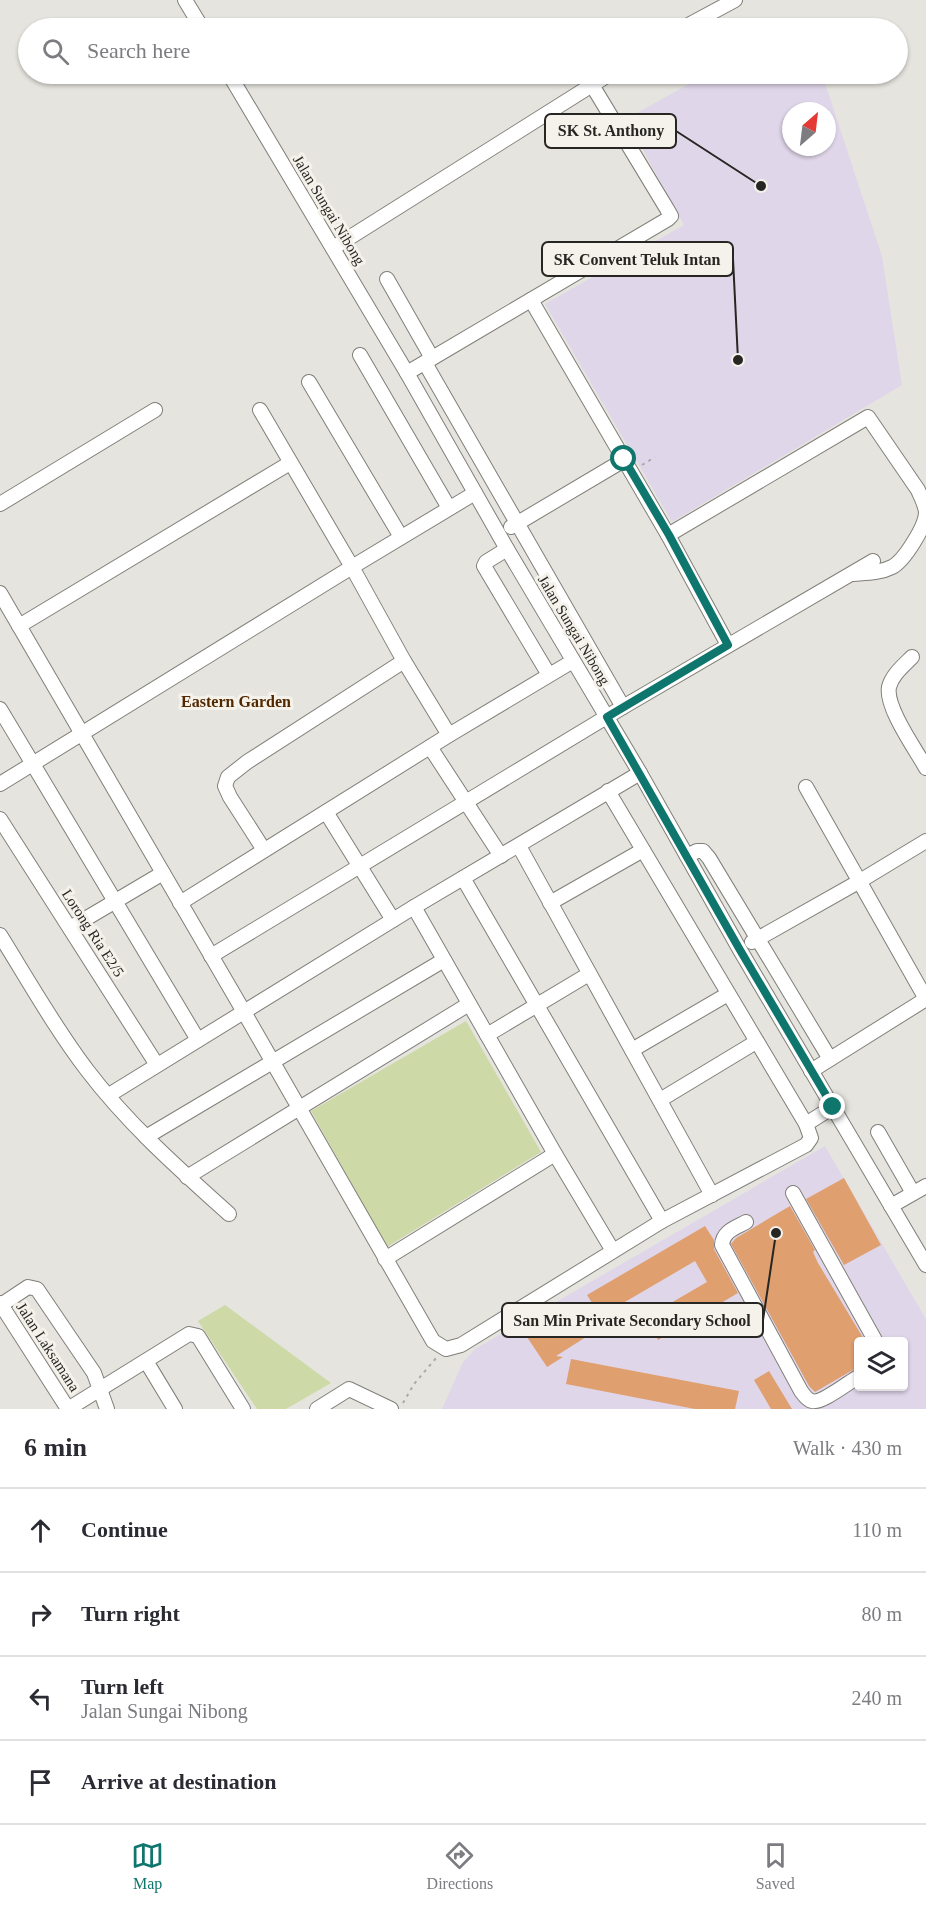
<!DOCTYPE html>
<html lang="en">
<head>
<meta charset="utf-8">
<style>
	:root { --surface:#fff; --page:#f2f2f3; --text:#2b2b33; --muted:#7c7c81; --line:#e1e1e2; --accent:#0f766e }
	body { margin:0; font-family:"Times New Roman",serif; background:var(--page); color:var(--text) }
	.controls { position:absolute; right:18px; bottom:18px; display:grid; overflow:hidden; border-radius:6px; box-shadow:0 2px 4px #0004 }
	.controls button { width:54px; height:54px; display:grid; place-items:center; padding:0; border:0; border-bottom:2px solid var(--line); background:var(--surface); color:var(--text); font:30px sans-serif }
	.compass { position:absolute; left:782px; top:102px; width:54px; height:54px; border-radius:50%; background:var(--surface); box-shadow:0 2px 4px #0004; rotate:28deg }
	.stop { position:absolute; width:18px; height:18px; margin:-14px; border:4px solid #0f766e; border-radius:50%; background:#fff }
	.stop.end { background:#0f766e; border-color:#fff; box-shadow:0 2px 6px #0008 }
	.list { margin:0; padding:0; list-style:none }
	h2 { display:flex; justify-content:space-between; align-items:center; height:78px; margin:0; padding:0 24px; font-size:26px }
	h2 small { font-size:20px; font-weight:400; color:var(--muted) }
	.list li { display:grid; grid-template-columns:39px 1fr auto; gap:18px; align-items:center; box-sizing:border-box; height:84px; padding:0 24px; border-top:2px solid var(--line) }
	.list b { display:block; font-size:22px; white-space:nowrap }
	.list p { margin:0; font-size:20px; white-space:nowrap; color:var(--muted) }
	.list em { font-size:20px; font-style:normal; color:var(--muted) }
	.icon { flex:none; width:33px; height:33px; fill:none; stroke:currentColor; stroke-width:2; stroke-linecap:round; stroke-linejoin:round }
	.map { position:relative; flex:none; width:926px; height:1409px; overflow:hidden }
	.search { position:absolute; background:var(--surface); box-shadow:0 2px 4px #0004; left:18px; right:18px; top:18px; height:66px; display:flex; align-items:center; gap:15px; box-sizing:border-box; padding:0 21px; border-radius:33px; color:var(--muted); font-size:22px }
	.sheet { height:414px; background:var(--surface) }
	nav { display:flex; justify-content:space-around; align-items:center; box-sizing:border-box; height:84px; border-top:2px solid var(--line); background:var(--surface); font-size:16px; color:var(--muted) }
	nav a { display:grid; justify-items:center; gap:3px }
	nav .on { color:var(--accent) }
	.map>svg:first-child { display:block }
	.education { fill:#e0d6ea; fill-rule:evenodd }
	.green { fill:#cdd9a7 }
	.building { fill:#df9f6f }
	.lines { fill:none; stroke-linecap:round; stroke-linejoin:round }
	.minor-casing { stroke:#817f79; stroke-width:16 }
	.path { stroke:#acaaa5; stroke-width:2; stroke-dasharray:3 4.5; stroke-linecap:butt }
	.minor { stroke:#fff; stroke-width:14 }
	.route { stroke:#0f766e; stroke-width:8 }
	.labels { text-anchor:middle; stroke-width:6; stroke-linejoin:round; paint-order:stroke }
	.street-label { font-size:15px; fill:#272623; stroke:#f4f2eb }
	.neighbourhood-label { font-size:16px; font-weight:bold; fill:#522800; stroke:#f4f2eb }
	.leader { fill:none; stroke:#272623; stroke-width:2 }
	.callout-dot { fill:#272623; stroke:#f4f2eb; stroke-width:2 }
	.callout { fill:#f4f2eb; stroke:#272623; stroke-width:2 }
	.callout-label { font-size:16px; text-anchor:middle; font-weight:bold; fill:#272623 }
</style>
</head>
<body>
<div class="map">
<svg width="926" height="1409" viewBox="0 0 926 1409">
	<rect width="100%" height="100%" fill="#e6e4de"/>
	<!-- education -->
	<g class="education">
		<path d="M 707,74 L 822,74 L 882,256 L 902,385 L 672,522 L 545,304 L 684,225 L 626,119 ZM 791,111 L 827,111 L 827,147 L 791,147 Z"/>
		<path d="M 825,1146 L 926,1319 L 926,1409 L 442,1409 L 463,1362 L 475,1349 ZM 858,1342 L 904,1342 L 904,1386 L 858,1386 Z"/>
	</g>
	<!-- green -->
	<g class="green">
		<polygon points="466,1021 541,1152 387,1247 311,1111"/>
		<polygon points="225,1305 331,1383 286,1409 257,1409 198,1321"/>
	</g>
	<!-- building -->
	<g class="building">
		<polygon points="844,1178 881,1245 844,1265 806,1199"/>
		<polygon points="790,1206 815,1250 813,1252 818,1263 865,1341 858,1341 858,1367 815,1392 809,1386 731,1244 736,1238"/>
		<polygon points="705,1226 714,1240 714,1249 738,1293 658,1340 645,1318 707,1282 695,1261 589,1323 594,1332 556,1356 563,1357 547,1367 525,1334 542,1324 548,1335 594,1306 587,1295"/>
		<polygon points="571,1359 739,1391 735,1409 695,1409 566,1384"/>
		<polygon points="769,1371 792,1409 771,1409 764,1397 754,1380"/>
	</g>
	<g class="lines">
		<defs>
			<g id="minor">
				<polyline points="185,0 202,28"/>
				<polyline points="683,28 735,0"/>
				<polyline points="229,74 407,373 507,549 640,773 740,950 926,1265"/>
				<polyline points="592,85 610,74"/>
				<polyline points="333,248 592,85 667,209 671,216 668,219 407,373"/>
				<polyline points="387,279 432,358"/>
				<polyline points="531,300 668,535 728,645"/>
				<polyline points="360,355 449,508"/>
				<polyline points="425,363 623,707"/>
				<polyline points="309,382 401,537"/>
				<polyline points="260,410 352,567 404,661 449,735"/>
				<polyline points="0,504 155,410"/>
				<polyline points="511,527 624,460"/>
				<path d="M 668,535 L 868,417 L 918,490 C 921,497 925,504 926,512 C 926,526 904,561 892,567 C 880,573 867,573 854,574"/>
				<polyline points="507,549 486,562 484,566 549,675"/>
				<polyline points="0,593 244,1012 433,1341 446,1349 461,1345 662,1221 806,1145 811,1138 806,1124 608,791"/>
				<polyline points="19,626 290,463"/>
				<path d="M 912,657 C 903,666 892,675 889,687 C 885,707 916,750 926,768"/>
				<polyline points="0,709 198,1040"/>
				<polyline points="430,747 501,856"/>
				<polyline points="0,784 352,567 475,493"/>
				<polyline points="806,787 926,999"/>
				<polyline points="326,812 393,920"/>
				<polyline points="0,819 157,1065"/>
				<polyline points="519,846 712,1195"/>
				<polyline points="264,850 230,797 225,786 228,777 247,762 404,661"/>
				<polyline points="687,856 697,851 703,851 709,858 830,1059"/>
				<polyline points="463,878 662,1221"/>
				<polyline points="180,903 449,735 573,661"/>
				<polyline points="550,903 643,850"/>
				<polyline points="414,907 555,1154 613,1251"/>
				<polyline points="70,928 163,873"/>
				<path d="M 0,935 C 28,980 55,1028 87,1070 C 128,1124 179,1169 229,1214"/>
				<polyline points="752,942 860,881 926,841"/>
				<polyline points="211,956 623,707 873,561"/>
				<polyline points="487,1035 589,974"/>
				<polyline points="632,1050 728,994"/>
				<polyline points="811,1071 926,999"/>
				<polyline points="109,1095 414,907 640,773"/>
				<polyline points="660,1100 756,1042"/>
				<polyline points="806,1124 833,1107"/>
				<polyline points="878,1132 913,1193"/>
				<polyline points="146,1137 444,960"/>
				<polyline points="187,1177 469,1004"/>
				<polyline points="793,1193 876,1342"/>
				<polyline points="891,1206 926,1186"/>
				<path d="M 746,1222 C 735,1228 723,1231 722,1245 L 801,1391 C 804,1395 807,1400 812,1401 C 821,1404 849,1382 858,1377"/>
				<polyline points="385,1259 555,1154"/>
				<polyline points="0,1303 68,1409"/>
				<polyline points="1,1305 28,1287 37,1289 94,1373 107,1409"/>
				<polyline points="146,1361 175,1409"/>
				<polyline points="68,1409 189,1334 198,1336 243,1409"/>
				<polyline points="317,1409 349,1389 391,1409"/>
			</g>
		</defs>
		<!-- minor casing -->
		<use href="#minor" class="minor-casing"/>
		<!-- path -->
		<g class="path">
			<polyline points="642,465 655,457"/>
			<polyline points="403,1403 414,1384 437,1357"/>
		</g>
		<!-- minor -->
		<use href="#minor" class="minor"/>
	</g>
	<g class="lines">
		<!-- route -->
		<polyline class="route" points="624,459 669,535 728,645 607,717 740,950 833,1107"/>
	</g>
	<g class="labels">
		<!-- street labels -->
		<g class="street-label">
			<text transform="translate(329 210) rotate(59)" y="5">Jalan Sungai Nibong</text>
			<text transform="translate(574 630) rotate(59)" y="5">Jalan Sungai Nibong</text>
			<text transform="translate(93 933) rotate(57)" y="5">Lorong Ria E2/5</text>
			<text transform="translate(48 1347) rotate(57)" y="5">Jalan Laksamana</text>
		</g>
		<!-- neighbourhood labels -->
		<g class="neighbourhood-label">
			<text x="236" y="707">Eastern Garden</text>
		</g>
	</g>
	<!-- callouts -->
	<path class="leader" d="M761 186L676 131M738 360L733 259M776 1233L763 1320"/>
	<g class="callout-dot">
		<circle cx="761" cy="186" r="6"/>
		<circle cx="738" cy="360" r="6"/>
		<circle cx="776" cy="1233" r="6"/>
	</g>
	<g class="callout">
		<rect x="545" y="114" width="131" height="34" rx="6"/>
		<rect x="542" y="242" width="191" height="34" rx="6"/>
		<rect x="502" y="1303" width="261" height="34" rx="6"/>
	</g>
	<g class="callout-label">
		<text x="611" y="136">SK St. Anthony</text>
		<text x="637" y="265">SK Convent Teluk Intan</text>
		<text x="632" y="1326">San Min Private Secondary School</text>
	</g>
</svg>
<div class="controls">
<button><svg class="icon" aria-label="layers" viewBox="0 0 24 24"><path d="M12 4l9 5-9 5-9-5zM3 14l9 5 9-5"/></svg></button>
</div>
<svg class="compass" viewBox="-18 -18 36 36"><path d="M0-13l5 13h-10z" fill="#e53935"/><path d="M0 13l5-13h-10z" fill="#7c7c81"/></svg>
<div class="stop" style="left:624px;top:459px"></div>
<div class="stop end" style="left:833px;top:1107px"></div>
<div class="search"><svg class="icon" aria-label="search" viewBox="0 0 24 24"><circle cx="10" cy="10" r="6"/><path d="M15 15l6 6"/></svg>Search here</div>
</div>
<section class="sheet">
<h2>6 min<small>Walk · 430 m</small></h2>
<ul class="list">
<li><svg class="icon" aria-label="ahead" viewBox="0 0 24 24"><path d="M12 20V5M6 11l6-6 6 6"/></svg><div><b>Continue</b></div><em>110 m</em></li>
<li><svg class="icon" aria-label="right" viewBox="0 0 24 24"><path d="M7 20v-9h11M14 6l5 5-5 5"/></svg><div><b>Turn right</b></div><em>80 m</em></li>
<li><svg class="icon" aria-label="left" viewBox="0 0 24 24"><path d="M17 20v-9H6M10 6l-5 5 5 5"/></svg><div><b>Turn left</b><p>Jalan Sungai Nibong</p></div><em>240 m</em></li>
<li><svg class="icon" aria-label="arrive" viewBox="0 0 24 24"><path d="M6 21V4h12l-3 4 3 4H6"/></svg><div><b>Arrive at destination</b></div></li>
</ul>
</section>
<nav>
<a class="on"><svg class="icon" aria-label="map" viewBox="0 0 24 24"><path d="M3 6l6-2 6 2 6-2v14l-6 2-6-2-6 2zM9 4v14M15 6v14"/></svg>Map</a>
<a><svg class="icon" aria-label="directions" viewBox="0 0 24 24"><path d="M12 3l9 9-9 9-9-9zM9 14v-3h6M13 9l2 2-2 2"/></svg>Directions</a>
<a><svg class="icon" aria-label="saved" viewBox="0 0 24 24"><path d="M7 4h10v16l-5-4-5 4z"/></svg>Saved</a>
</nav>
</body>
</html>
